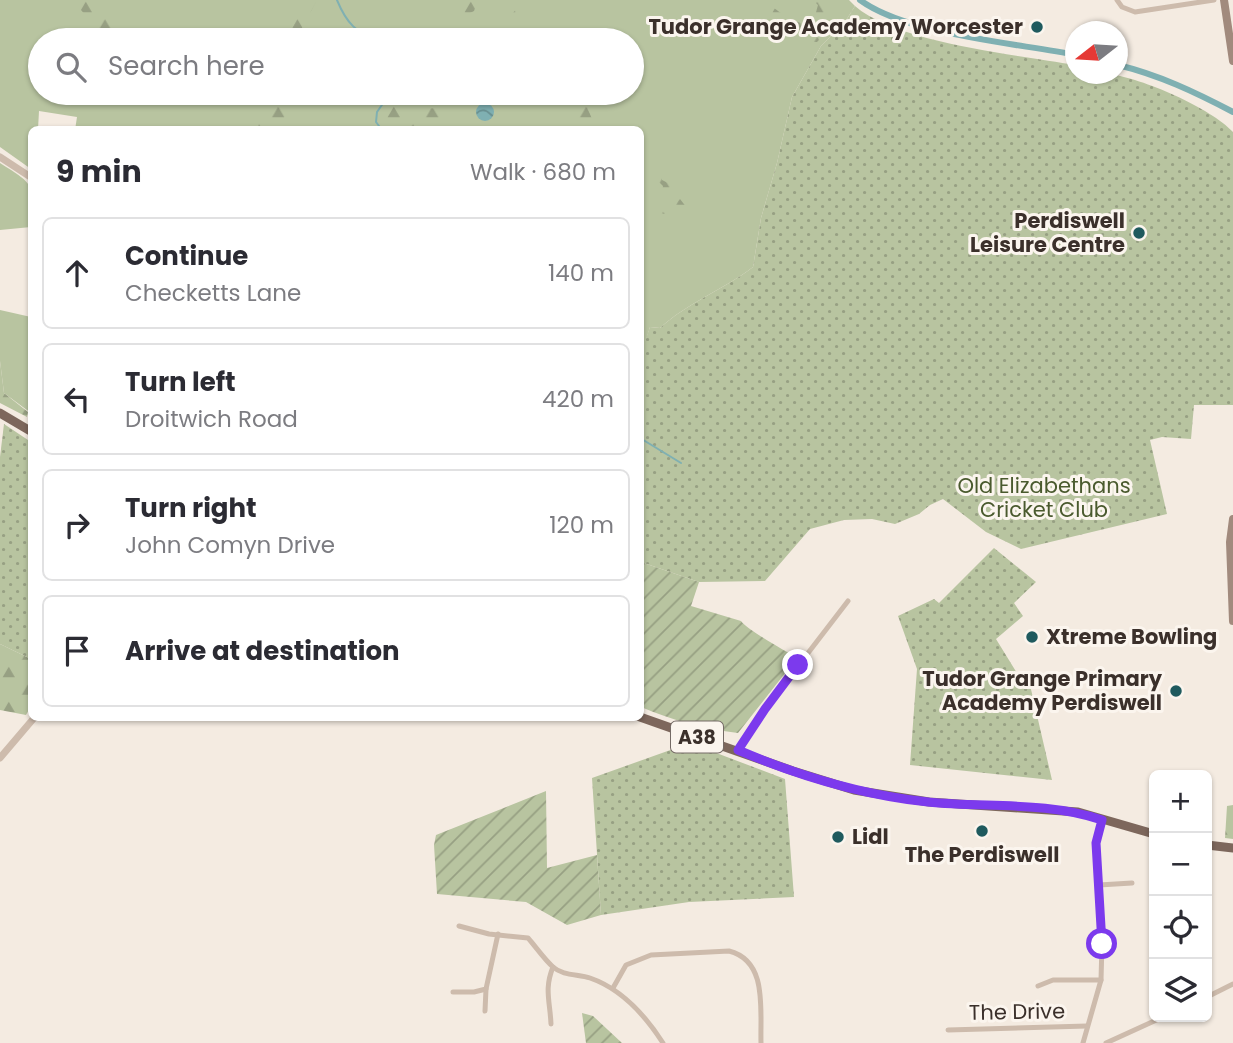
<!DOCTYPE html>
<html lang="en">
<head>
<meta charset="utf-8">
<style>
	:root { --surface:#fff; --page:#f7f7f7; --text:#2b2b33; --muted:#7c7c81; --line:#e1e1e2 }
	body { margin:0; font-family:Poppins,sans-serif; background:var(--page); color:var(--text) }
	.controls { position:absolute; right:21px; bottom:21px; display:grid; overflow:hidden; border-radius:10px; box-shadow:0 2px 5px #0004 }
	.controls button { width:63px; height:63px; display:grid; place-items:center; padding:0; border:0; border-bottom:2px solid var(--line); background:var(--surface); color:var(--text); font:35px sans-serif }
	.compass { position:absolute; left:1065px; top:21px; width:63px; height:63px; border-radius:50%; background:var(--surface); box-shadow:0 2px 5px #0004; rotate:253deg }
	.stop { position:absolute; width:21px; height:21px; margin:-16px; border:5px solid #7c3aed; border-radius:50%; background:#fff }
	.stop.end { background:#7c3aed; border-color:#fff; box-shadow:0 2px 7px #0008 }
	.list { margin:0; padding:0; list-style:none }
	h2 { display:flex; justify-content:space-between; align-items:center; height:91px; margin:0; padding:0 28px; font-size:30px }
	h2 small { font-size:23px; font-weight:400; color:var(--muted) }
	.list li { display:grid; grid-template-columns:46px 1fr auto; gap:21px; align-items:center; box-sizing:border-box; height:112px; margin:0 14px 14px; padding:0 14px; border:2px solid var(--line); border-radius:10px }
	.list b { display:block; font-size:26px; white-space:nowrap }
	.list p { margin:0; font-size:23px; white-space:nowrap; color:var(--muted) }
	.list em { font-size:23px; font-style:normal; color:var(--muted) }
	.icon { flex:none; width:38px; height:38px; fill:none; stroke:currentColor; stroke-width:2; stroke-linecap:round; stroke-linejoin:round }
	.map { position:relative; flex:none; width:1233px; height:1043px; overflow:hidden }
	.search { position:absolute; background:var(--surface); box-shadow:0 2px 5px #0004; left:28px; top:28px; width:616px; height:77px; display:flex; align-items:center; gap:18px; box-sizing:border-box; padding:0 24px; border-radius:38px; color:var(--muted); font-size:26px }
	.panel { position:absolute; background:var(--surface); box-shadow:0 2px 5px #0004; left:28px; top:126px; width:616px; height:595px; border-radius:10px }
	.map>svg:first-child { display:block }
	.grass { fill:#b8c4a0; fill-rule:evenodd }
	.forest { fill:url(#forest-firs) }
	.park { fill:url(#park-dots) }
	.garden { fill:url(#garden-furrows) }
	.water { fill:url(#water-waves) }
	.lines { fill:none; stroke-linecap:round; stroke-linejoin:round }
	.stream { stroke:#7fb0b2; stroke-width:2 }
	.canal { stroke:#7fb0b2; stroke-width:6 }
	.minor { stroke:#cdbbac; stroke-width:5 }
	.tertiary { stroke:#cdbbac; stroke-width:7 }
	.secondary { stroke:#a18a7d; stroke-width:8 }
	.primary { stroke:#7d675c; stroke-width:9 }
	.route { stroke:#7c3aed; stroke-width:9 }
	.poi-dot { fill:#1f5a5e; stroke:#fbf5ee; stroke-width:2.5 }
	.labels { text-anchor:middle; stroke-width:6; stroke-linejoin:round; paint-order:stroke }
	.shield { fill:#fbf5ee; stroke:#756b66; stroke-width:2 }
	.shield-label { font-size:19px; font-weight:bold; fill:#3b302b }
	.poi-label { font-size:21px; font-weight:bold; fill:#3b302b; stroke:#fbf5ee; text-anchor:end }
	.park-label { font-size:21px; fill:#4a5a2e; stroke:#fbf5ee }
	.street-label { font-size:21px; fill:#3b302b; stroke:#fbf5ee }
</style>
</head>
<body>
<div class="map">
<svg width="1233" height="1043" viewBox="0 0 1233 1043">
	<defs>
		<pattern id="forest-firs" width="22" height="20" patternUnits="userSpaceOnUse" patternTransform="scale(1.75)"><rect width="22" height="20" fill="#b8c4a0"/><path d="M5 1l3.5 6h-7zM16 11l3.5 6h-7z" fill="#97a083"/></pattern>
		<pattern id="park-dots" width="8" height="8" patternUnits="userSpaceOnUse" patternTransform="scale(1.75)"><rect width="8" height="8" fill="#b8c4a0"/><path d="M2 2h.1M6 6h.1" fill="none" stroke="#97a083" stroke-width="1.8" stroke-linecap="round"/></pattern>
		<pattern id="garden-furrows" width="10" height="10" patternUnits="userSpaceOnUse" patternTransform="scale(1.75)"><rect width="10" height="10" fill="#b8c4a0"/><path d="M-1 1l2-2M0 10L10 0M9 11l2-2" fill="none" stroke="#97a083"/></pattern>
		<pattern id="water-waves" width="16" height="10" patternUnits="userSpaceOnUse" patternTransform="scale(1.75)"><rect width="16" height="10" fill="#7fb0b2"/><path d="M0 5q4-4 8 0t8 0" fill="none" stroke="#699091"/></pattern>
	</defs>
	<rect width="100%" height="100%" fill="#f4ebe1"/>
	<!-- grass -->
	<g class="grass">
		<path d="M 0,0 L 849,0 L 855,6 L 845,22 L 821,46 L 792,97 L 777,163 L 761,218 L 753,267 C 723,290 687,303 660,328 L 650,327 L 641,356 L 640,130 L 75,130 L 77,117 L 39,111 L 38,129 L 32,130 L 31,169 L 0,147 ZM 40,40 L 632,40 L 632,93 L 40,93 Z"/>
		<path d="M 0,163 C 38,187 32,183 31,227 L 0,230 Z"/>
		<polygon points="0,310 31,317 31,413 4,393 0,361"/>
	</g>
	<!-- forest -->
	<g class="forest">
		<polygon points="86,0 109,0 111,21 117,40 107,40 81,10 79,7"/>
		<path d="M 298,0 L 317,0 L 301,30 L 301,40 L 288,40 C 292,22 302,19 298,0 Z"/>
		<polygon points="452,0 478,0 474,11 468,14 461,11"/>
		<polygon points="523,0 537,0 514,40 502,40 506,22"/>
		<polygon points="812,0 829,0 840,13 839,17 835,20 827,12 815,16 818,5"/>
		<path d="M 765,1 C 793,23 800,27 835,23 L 817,42 C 797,41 753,29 765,1 Z"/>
		<polygon points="231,93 282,95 287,99 284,121 288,125 287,129 261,129 244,107 242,100 234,97"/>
		<polygon points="385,93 395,93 401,98 413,97 419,107 439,109 441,129 385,129 378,119 385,102"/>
		<polygon points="570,93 586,93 588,109 592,119 598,120 597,129 578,129 577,123 579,113 567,106"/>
		<polygon points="651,150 659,164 662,180 670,184 673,205 680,199 687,208 686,222 677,216 648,211 660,202 663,186 655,178"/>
		<polygon points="0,361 4,393 28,412 27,417 0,403"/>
		<polygon points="0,644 31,659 31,706 26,715 0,710"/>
		<polygon points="1233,805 1233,839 1225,838 1227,806"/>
	</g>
	<!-- park -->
	<g class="park">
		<path d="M 855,6 C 897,43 1018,55 1075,65 L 1076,74 C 1086,74 1098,72 1109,74 C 1142,78 1211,108 1233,132 L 1233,405 L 1194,405 L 1191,439 L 1162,437 L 1150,440 L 1167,514 L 1021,549 L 986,532 L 943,499 L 930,505 L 919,514 L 895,524 L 872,519 L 844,520 L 810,529 L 765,581 L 699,582 L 641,562 L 640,356 L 650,327 L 660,328 C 687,303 723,290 753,267 L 761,218 L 777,163 L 792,97 L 821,46 L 845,22 Z"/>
		<polygon points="4,424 31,442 31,659 0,644 0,457"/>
		<polygon points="994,548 1036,582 1014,603 1023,616 996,639 1020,678 1028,680 1030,685 1052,780 910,765 917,669 898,616 934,599 939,603"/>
		<polygon points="690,743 785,779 794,897 689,902 601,915 592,778"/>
	</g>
	<!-- garden -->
	<g class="garden">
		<path d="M 641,562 L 699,582 L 691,606 L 741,621 C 746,629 786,651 797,658 L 738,733 C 704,729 672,720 641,707 Z"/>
		<polygon points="546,791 547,868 597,855 601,915 567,925 526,902 437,894 434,845 436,835"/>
		<polygon points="582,1013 593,1016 622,1043 586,1043"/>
	</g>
	<!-- water -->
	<circle class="water" cx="485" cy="112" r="9"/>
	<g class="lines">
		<!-- stream -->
		<g class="stream">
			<path d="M 337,0 C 346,22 357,35 380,40"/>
			<polyline points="382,130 376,122 377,112 384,102 383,93"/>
			<polyline points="640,438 681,463"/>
		</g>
		<!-- canal -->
		<g class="canal">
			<path d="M 860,0 C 908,35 1016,43 1076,55"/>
			<path d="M 1118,65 C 1159,75 1195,92 1233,112"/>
		</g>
		<!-- minor -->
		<g class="minor">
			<polyline points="1117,0 1122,7 1135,12 1214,0"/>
			<polyline points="738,750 765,709 848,601"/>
			<polyline points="1099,885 1132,883"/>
			<path d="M 459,926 L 489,934 L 528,938 C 536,947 544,959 553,967 C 563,976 579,974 590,978 C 622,989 645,1015 663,1043"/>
			<polyline points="1038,986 1053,980 1101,980"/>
			<path d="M 613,988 L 626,965 L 651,955 L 729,951 C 768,961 760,1009 761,1043"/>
			<polyline points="453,992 474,992 486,989 498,934"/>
			<polyline points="1207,997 1233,984"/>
			<polyline points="485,1011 486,989"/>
			<path d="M 551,1024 C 550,1001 544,989 553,967"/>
			<polyline points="948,1030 1087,1026"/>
			<polyline points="1083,1043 1101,980 1102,944 1096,843 1102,820"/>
			<polyline points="1106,1043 1163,1017"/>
		</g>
		<!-- tertiary -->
		<g class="tertiary">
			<polyline points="0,157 32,178"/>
			<polyline points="0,758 34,718"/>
		</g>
		<!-- secondary -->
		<g class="secondary">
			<polyline points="1224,0 1233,61"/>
			<polyline points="1233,519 1230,542 1233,621"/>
		</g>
		<!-- primary -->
		<g class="primary">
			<polyline points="0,413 32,432"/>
			<polyline points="640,717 793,771 854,790 929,802 1078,812 1154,834"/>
			<polyline points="1207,845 1233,848"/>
		</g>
	</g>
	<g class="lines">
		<!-- route -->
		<path class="route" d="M 798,665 L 765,709 L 738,750 C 799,776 862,795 928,802 C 985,808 1047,801 1102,820 L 1096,843 L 1102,944"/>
	</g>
	<!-- markers -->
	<g class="poi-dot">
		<circle cx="1037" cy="27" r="7"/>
		<circle cx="1139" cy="233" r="7"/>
		<circle cx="1032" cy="637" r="7"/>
		<circle cx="1176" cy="691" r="7"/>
		<circle cx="982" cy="831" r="7"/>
		<circle cx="838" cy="837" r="7"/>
	</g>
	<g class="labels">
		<!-- shield labels -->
		<rect class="shield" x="671" y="721.5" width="52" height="31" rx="5"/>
		<g class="shield-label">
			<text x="697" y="744">A38</text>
		</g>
		<!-- poi labels -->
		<g class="poi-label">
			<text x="1023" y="34">Tudor Grange Academy Worcester</text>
			<text x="1125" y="228">Perdiswell<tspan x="1125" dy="24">Leisure Centre</tspan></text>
			<text x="1046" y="644" text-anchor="start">Xtreme Bowling</text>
			<text x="1162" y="686">Tudor Grange Primary<tspan x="1162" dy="24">Academy Perdiswell</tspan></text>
			<text x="852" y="844" text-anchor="start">Lidl</text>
			<text x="982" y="862" text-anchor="middle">The Perdiswell</text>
		</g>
		<!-- park labels -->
		<g class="park-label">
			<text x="1044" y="493">Old Elizabethans<tspan x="1044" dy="24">Cricket Club</tspan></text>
		</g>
		<!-- street labels -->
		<g class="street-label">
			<text transform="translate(1017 1012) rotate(-1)" y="7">The Drive</text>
		</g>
	</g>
</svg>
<div class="controls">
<button>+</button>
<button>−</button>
<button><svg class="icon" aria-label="locate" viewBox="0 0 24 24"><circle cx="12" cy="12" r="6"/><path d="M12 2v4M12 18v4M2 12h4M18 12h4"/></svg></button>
<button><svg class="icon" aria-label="layers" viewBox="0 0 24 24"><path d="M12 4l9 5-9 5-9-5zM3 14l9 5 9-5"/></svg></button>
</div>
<svg class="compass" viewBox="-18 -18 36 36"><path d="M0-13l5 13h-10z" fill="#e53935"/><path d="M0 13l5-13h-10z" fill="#7c7c81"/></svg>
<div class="stop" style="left:1102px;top:944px"></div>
<div class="stop end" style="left:798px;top:665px"></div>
<div class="search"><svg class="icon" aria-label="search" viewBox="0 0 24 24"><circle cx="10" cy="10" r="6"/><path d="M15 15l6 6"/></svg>Search here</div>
<section class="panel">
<h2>9 min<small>Walk · 680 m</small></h2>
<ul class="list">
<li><svg class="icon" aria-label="ahead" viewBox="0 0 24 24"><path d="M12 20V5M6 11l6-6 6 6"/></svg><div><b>Continue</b><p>Checketts Lane</p></div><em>140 m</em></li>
<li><svg class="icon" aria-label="left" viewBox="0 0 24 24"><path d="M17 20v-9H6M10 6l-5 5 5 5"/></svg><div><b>Turn left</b><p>Droitwich Road</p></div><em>420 m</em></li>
<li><svg class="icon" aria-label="right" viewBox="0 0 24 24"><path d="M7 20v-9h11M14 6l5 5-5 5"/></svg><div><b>Turn right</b><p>John Comyn Drive</p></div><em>120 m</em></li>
<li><svg class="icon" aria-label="arrive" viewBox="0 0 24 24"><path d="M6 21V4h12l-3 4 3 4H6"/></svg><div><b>Arrive at destination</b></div></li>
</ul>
</section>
</div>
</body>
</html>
